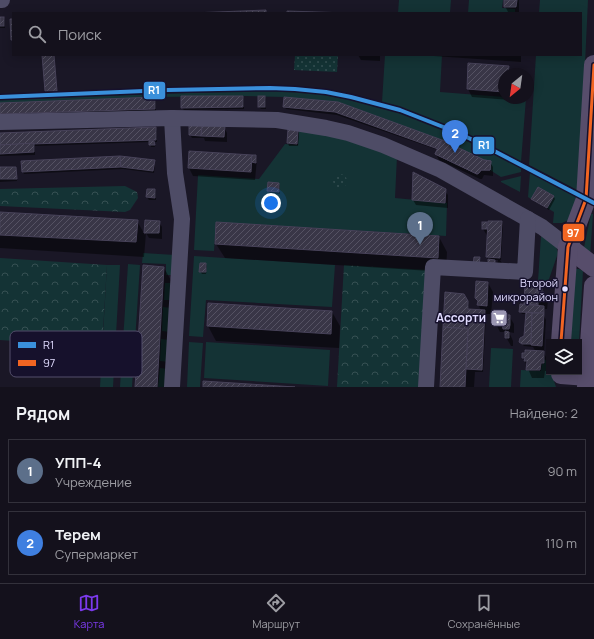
<!DOCTYPE html>
<html lang="ru">
<head>
<meta charset="utf-8">
<style>
	:root { --surface:#14111c; --page:#1d1a25; --text:#f1f3f6; --muted:#9d9da3; --line:#33313b; --accent:#7c3aed }
	body { margin:0; font-family:Manrope,sans-serif; background:var(--page); color:var(--text) }
	.controls { position:absolute; right:12px; bottom:12px; display:grid; overflow:hidden; border-radius:0px; box-shadow:0 2px 10px #0003 }
	.controls button { width:36px; height:36px; display:grid; place-items:center; padding:0; border:0; border-bottom:1px solid var(--line); background:var(--surface); color:var(--text); font:20px sans-serif }
	.compass { position:absolute; left:498px; top:68px; width:36px; height:36px; border-radius:50%; background:var(--surface); box-shadow:0 2px 10px #0003; rotate:209deg }
	.you { position:absolute; left:271px; top:203px; width:14px; height:14px; margin:-10px; border:3px solid #fff; border-radius:50%; background:#1a73e8; box-shadow:0 0 0 6px #1a73e833 }
	.badge { display:grid; place-items:center; width:26px; height:26px; border-radius:50%; background:var(--accent); color:#fff; font-size:13px; font-weight:700 }
	.pin { position:absolute; translate:-50% -33px; filter:drop-shadow(0 1px 2px #0008) }
	.pin::after { content:''; position:absolute; top:21px; width:14px; height:12px; background:inherit; clip-path:polygon(0 0,100% 0,50% 100%) }
	.list { margin:0; padding:0; list-style:none }
	h2 { display:flex; justify-content:space-between; align-items:center; height:52px; margin:0; padding:0 16px; font-size:17px }
	h2 small { font-size:13px; font-weight:400; color:var(--muted) }
	.list li { display:grid; grid-template-columns:26px 1fr auto; gap:12px; align-items:center; box-sizing:border-box; height:64px; margin:0 8px 8px; padding:0 8px; border:1px solid var(--line); border-radius:0px }
	.list b { display:block; font-size:15px; white-space:nowrap }
	.list p { margin:0; font-size:13px; white-space:nowrap; color:var(--muted) }
	.list em { font-size:13px; font-style:normal; color:var(--muted) }
	.icon { flex:none; width:22px; height:22px; fill:none; stroke:currentColor; stroke-width:2; stroke-linecap:round; stroke-linejoin:round }
	.map { position:relative; flex:none; width:594px; height:387px; overflow:hidden }
	.search { position:absolute; background:var(--surface); box-shadow:0 2px 10px #0003; left:12px; right:12px; top:12px; height:44px; display:flex; align-items:center; gap:10px; box-sizing:border-box; padding:0 14px; border-radius:0px; color:var(--muted); font-size:15px }
	.sheet { height:196px; background:var(--surface) }
	nav { display:flex; justify-content:space-around; align-items:center; box-sizing:border-box; height:56px; border-top:1px solid var(--line); background:var(--surface); font-size:11px; color:var(--muted) }
	nav a { display:grid; justify-items:center; gap:2px }
	nav .on { color:var(--accent) }
	.map>svg:first-child { display:block }
	.grass { fill:#143335 }
	.forest { fill:url(#forest-crowns) }
	.garden { fill:url(#garden-dots) }
	.shadow { fill:#0007; fill-rule:evenodd }
	.building { fill:url(#building-hatch); stroke:#474259 }
	.lines { fill:none; stroke-linecap:round; stroke-linejoin:round }
	.minor { stroke:#4e4c66; stroke-width:16 }
	.major { stroke:#574d6b; stroke-width:20 }
	.bus-1-casing { stroke:#16112c; stroke-width:6 }
	.bus-1 { stroke:#f26522; stroke-width:3 }
	.rail-1-casing { stroke:#16112c; stroke-width:7 }
	.rail-1 { stroke:#3a90db; stroke-width:4 }
	.bus-dot { fill:#e1dcff; stroke:#16112c; stroke-width:1.5 }
	.labels { text-anchor:middle; stroke-width:3; stroke-linejoin:round; paint-order:stroke }
	.bus-label { font-size:11px; fill:#e1dcff; stroke:#16112c; text-anchor:end }
	.poi-label { font-size:12px; font-weight:bold; fill:#e1dcff; stroke:#16112c; text-anchor:end }
	.key { fill:#16112c; stroke:#534e6b; stroke-width:1 }
	.key-label { font-size:11px; fill:#e1dcff }
	.line-badge { stroke:#16112c; stroke-width:1.5 }
	.badge-label { font-size:11px; text-anchor:middle; font-weight:bold; fill:#fff }
</style>
</head>
<body>
<div class="map">
<svg width="594" height="387" viewBox="0 0 594 387">
	<defs>
		<pattern id="forest-crowns" width="20" height="18" patternUnits="userSpaceOnUse"><rect width="20" height="18" fill="#143335"/><path d="M2 6a3 3 0 1 1 6 0M12 15a3 3 0 1 1 6 0" fill="none" stroke="#365053"/></pattern>
		<pattern id="garden-dots" width="8" height="8" patternUnits="userSpaceOnUse"><rect width="8" height="8" fill="#143335"/><path d="M2 2h.1M6 6h.1" fill="none" stroke="#365053" stroke-width="1.8" stroke-linecap="round"/></pattern>
		<pattern id="building-hatch" width="6" height="6" patternUnits="userSpaceOnUse"><rect width="6" height="6" fill="#393647"/><path d="M-1 1l2-2M0 6l6-6M5 7l2-2" fill="none" stroke="#555263"/></pattern>
	</defs>
	<rect width="100%" height="100%" fill="#1a1726"/>
	<!-- grass -->
	<g class="grass">
		<polygon points="399,0 451,0 450,13 398,13"/>
		<polygon points="469,0 503,0 502,8 515,9 515,13 468,13"/>
		<polygon points="540,0 588,0 579,191 529,165 536,55 581,55 581,13 539,13"/>
		<path d="M 385,55 L 442,55 L 440,92 L 504,97 L 504,98 L 526,98 L 521,162 C 476,138 431,117 382,102 Z"/>
		<path d="M 279,90 C 365,93 446,127 521,167 L 521,172 L 501,177 L 490,170 L 491,161 L 484,160 L 442,140 L 338,102 L 284,97 L 243,96 L 155,97 L 0,103 L 0,99 Z"/>
		<polygon points="299,127 311,128 397,156 395,198 447,203 446,236 216,222 214,251 194,250 198,175 259,179 285,144 298,145"/>
		<polygon points="530,172 578,198 571,219 562,223 553,223 554,212 547,208 554,196 538,187 531,199 528,197"/>
		<polygon points="521,176 520,192 501,182 501,181"/>
		<polygon points="591,214 593,214 590,257 583,252"/>
		<polygon points="541,236 556,246 558,253 548,282 538,281"/>
		<polygon points="143,253 175,255 174,275 166,275 166,264 142,263"/>
		<polygon points="194,256 335,265 332,307 206,300 203,337 189,336"/>
		<polygon points="128,264 140,265 132,387 120,387"/>
		<polygon points="107,265 120,265 113,387 100,387"/>
		<polygon points="576,269 579,269 583,271 579,342 569,342"/>
		<polygon points="165,283 173,283 172,300 164,300"/>
		<polygon points="163,307 172,308 170,332 162,331"/>
		<polygon points="161,339 170,340 169,362 160,361"/>
		<polygon points="189,342 203,343 200,387 187,387"/>
		<polygon points="206,342 330,350 328,386 204,378"/>
		<polygon points="491,348 513,349 511,387 489,387"/>
		<polygon points="544,359 547,361 549,372 551,372 556,387 520,387 521,370 541,371 542,364 544,364"/>
		<polygon points="160,368 168,369 167,387 158,387"/>
	</g>
	<!-- forest -->
	<g class="forest">
		<polygon points="125,186 137,192 138,198 130,210 125,212 0,206 0,189"/>
		<polygon points="0,258 107,265 102,347 0,340"/>
		<polygon points="344,265 429,270 422,387 337,387"/>
	</g>
	<!-- garden -->
	<g class="garden">
		<polygon points="295,55 338,55 337,72 294,70"/>
		<circle cx="340" cy="181" r="7"/>
	</g>
	<!-- shadow -->
	<g class="shadow">
		<polygon points="505,0 519,0 519,13 508,12 505,6"/>
		<polygon points="0,18 4,18 5,21 5,28 0,28"/>
		<polygon points="43,55 54,55 57,93 48,93 46,91"/>
		<polygon points="358,55 380,55 380,61 361,60"/>
		<polygon points="419,55 521,55 521,62"/>
		<polygon points="469,64 508,67 512,74 504,74 504,98 511,98 511,100 472,97 468,89"/>
		<polygon points="242,97 244,99 244,109 184,110 182,108"/>
		<polygon points="265,97 266,100 266,109 261,109 259,107"/>
		<polygon points="154,98 156,100 156,111 0,117 0,104"/>
		<polygon points="337,103 484,161 490,162 493,167 493,176 484,175 482,179 480,179 439,160 436,154 438,150 337,115 286,109 284,106"/>
		<polygon points="190,126 224,127 227,133 227,142 205,141 204,138 192,138 190,135"/>
		<polygon points="155,128 157,131 157,142 154,142 155,147 151,147 150,142 35,146 35,155 0,156 0,134"/>
		<polygon points="289,130 297,131 299,133 298,146 289,146 288,143"/>
		<polygon points="190,152 255,156 257,159 255,180 193,176 189,168"/>
		<polygon points="154,161 155,164 154,173 123,169 24,174 23,172"/>
		<polygon points="0,168 16,168 17,170 17,181 0,182"/>
		<polygon points="279,184 280,186 280,194 270,193 268,191"/>
		<polygon points="148,190 155,190 156,193 156,200 149,200 147,197"/>
		<polygon points="444,190 448,195 448,208 416,205 413,200"/>
		<polygon points="554,197 555,199 549,210 534,201 532,199"/>
		<polygon points="0,213 137,221 145,235 146,221 159,222 162,227 162,239 149,238 146,233 144,257 0,248"/>
		<path d="M 489,222 L 502,222 L 503,225 L 501,260 L 500,260 L 505,268 L 504,271 L 502,271 L 500,266 L 499,271 L 494,271 L 489,262 L 487,257 L 488,237 L 483,229 L 483,223 L 487,223 L 489,227 ZM 494,260 L 498,260 L 497,265 Z"/>
		<polygon points="439,237 447,252 446,272 225,258 216,244"/>
		<polygon points="206,264 207,266 206,274 202,274 200,271"/>
		<polygon points="164,268 172,282 166,387 136,387"/>
		<polygon points="488,283 493,292 491,314 486,314 483,372 475,372 474,387 441,387 464,295 469,305 469,310 481,311 476,298"/>
		<polygon points="542,284 543,286 543,292 548,301 547,309 545,309 544,316 546,320 544,351 543,351 548,361 548,371 545,371 544,378 532,378 523,357 536,352 533,347 524,346 520,342 525,337 527,314 522,314 520,311 525,305 526,286 536,287"/>
		<polygon points="332,312 340,326 339,348 216,341 208,326"/>
		<polygon points="501,312 504,315 509,316 514,324 514,333 509,332 513,341 513,346 511,346 506,337 506,332 500,332 496,324 497,315"/>
	</g>
	<!-- building -->
	<g class="building">
		<polygon points="504,0 517,0 516,7 504,7"/>
		<polygon points="266,10 266,13 192,13"/>
		<polygon points="287,11 348,13 287,13"/>
		<rect x="0" y="17" width="4" height="9"/>
		<polygon points="10,19 13,19 13,40 11,40"/>
		<polygon points="42,55 54,55 57,91 45,91"/>
		<polygon points="468,63 509,66 508,74 504,74 504,92 467,89"/>
		<polygon points="181,96 243,96 243,107 181,108"/>
		<rect x="258" y="96" width="7" height="11"/>
		<polygon points="155,97 155,109 0,114 0,103"/>
		<polygon points="284,97 338,102 442,140 438,149 335,112 283,107"/>
		<polygon points="189,125 202,126 201,136 189,135"/>
		<polygon points="202,126 225,126 224,137 201,136"/>
		<polygon points="156,127 156,140 0,145 0,133"/>
		<polygon points="288,129 298,130 297,144 287,143"/>
		<polygon points="442,140 484,160 491,161 490,170 481,170 479,173 477,174 435,154"/>
		<polygon points="442,140 484,160 491,161 490,170 481,170 479,173 477,174 435,154"/>
		<polygon points="149,141 154,141 155,145 149,145"/>
		<polygon points="34,143 34,152 0,154 0,145"/>
		<polygon points="189,151 252,155 251,172 188,168"/>
		<polygon points="252,155 256,155 256,163 251,162"/>
		<polygon points="120,156 121,167 22,172 21,161"/>
		<polygon points="120,156 155,160 153,171 121,167"/>
		<polygon points="0,167 16,167 17,179 0,179"/>
		<polygon points="413,172 446,189 445,203 412,200"/>
		<polygon points="268,182 279,183 279,192 267,191"/>
		<polygon points="538,187 554,196 547,208 531,199"/>
		<polygon points="147,189 155,189 155,198 146,197"/>
		<polygon points="0,212 138,220 136,242 0,235"/>
		<polygon points="145,220 160,221 159,233 144,233"/>
		<polygon points="488,221 502,221 500,258 486,257"/>
		<polygon points="216,222 439,236 438,258 215,244"/>
		<rect x="482" y="222" width="5" height="7"/>
		<polygon points="474,257 480,257 479,266 473,265"/>
		<polygon points="488,259 495,260 495,263 488,263"/>
		<polygon points="200,263 206,263 206,272 199,272"/>
		<polygon points="143,265 164,267 157,387 135,387"/>
		<polygon points="476,281 488,282 487,306 477,305 478,301 475,298"/>
		<polygon points="537,283 542,283 542,292 536,292"/>
		<polygon points="525,285 537,286 536,292 544,292 543,301 524,300"/>
		<polygon points="445,292 464,294 468,301 468,309 485,310 482,370 466,369 468,329 443,327"/>
		<polygon points="524,300 538,301 538,305 524,304"/>
		<polygon points="208,303 332,311 331,334 207,326"/>
		<polygon points="520,304 544,306 544,313 519,312"/>
		<polygon points="501,310 505,314 497,314"/>
		<polygon points="526,312 532,313 531,344 522,344 519,342 520,338 524,336"/>
		<polygon points="532,313 544,313 542,346 531,345"/>
		<polygon points="495,314 510,315 510,325 495,324"/>
		<polygon points="502,324 510,325 509,329 503,329"/>
		<polygon points="443,327 468,329 465,387 440,387"/>
		<polygon points="505,331 509,332 509,338 505,338"/>
		<polygon points="525,350 544,351 544,363 541,363 540,370 526,370 527,361 524,361 525,358 522,358 522,353 525,353"/>
		<polygon points="203,381 295,387 203,387"/>
	</g>
	<g class="lines">
		<!-- minor -->
		<g class="minor">
			<polyline points="0,0 2,0"/>
			<polyline points="172,118 175,173 182,219 172,387"/>
			<polyline points="0,122 172,118 277,120 326,128 348,133 383,145 441,170 542,227 568,247"/>
			<polyline points="426,387 433,267 525,272 528,219"/>
		</g>
		<!-- major -->
		<g class="major">
			<polyline points="568,247 594,267"/>
			<polyline points="561,342 568,247 586,199 594,65"/>
			<polyline points="561,374 588,376"/>
			<polyline points="587,387 594,286"/>
		</g>
		<defs>
			<polyline id="bus-1" points="561,342 568,247 586,199 594,65"/>
		</defs>
		<!-- bus-1 casing -->
		<use href="#bus-1" class="bus-1-casing"/>
		<!-- bus-1 -->
		<use href="#bus-1" class="bus-1"/>
		<defs>
			<polyline id="rail-1" points="0,97 168,90 270,88 295,89 326,92 351,97 400,110 456,132 477,142 594,203"/>
		</defs>
		<!-- rail-1 casing -->
		<use href="#rail-1" class="rail-1-casing"/>
		<!-- rail-1 -->
		<use href="#rail-1" class="rail-1"/>
	</g>
	<!-- icons -->
	<defs>
		<symbol id="supermarket-square" viewBox="-11 -11 22 22"><rect x="-9" y="-9" width="18" height="18" rx="4" fill="#9b97b3" stroke="#16112c"/><path d="M-6-5.5h2.5l.6 2H6L4.5 2H-2.5L-4.4-4H-6ZM-1.5 3.2a1.3 1.3 0 1 0 .1 0ZM3 3.2a1.3 1.3 0 1 0 .1 0Z" fill="#fff"/></symbol>
	</defs>
	<g fill-rule="evenodd">
		<use href="#supermarket-square" x="489" y="308" width="20" height="20"/>
	</g>
	<!-- markers -->
	<circle class="bus-dot" cx="565" cy="289" r="3.5"/>
	<g class="labels">
		<!-- bus labels -->
		<g class="bus-label">
			<text x="558" y="287">Второй<tspan x="558" dy="14">микрорайон</tspan></text>
		</g>
		<!-- poi labels -->
		<g class="poi-label">
			<text x="486" y="322">Ассорти</text>
		</g>
	</g>
	<!-- legend -->
	<rect x="10" y="331" width="132" height="46" rx="6" class="key"/>
	<rect x="18" y="342" width="18" height="6" fill="#3a90db"/>
	<rect x="18" y="360" width="18" height="6" fill="#f26522"/>
	<g class="key-label">
		<text x="43" y="349">R1</text>
		<text x="43" y="367">97</text>
	</g>
	<g class="line-badge">
		<rect x="143" y="81" width="23" height="19" rx="4" fill="#3a90db"/>
		<rect x="472" y="136" width="23" height="19" rx="4" fill="#3a90db"/>
		<rect x="562" y="223" width="23" height="19" rx="4" fill="#f26522"/>
	</g>
	<g class="badge-label">
		<text x="154" y="94">R1</text>
		<text x="484" y="149">R1</text>
		<text x="573" y="237">97</text>
	</g>
</svg>
<div class="controls">
<button><svg class="icon" aria-label="layers" viewBox="0 0 24 24"><path d="M12 4l9 5-9 5-9-5zM3 14l9 5 9-5"/></svg></button>
</div>
<svg class="compass" viewBox="-18 -18 36 36"><path d="M0-13l5 13h-10z" fill="#e53935"/><path d="M0 13l5-13h-10z" fill="#9d9da3"/></svg>
<div class="you"></div>
<div class="pin badge" style="left:420px;top:245px;background:#5c6f8a">1</div>
<div class="pin badge" style="left:455px;top:153px;background:#3f7fe0">2</div>
<div class="search"><svg class="icon" aria-label="search" viewBox="0 0 24 24"><circle cx="10" cy="10" r="6"/><path d="M15 15l6 6"/></svg>Поиск</div>
</div>
<section class="sheet">
<h2>Рядом<small>Найдено: 2</small></h2>
<ul class="list">
<li><span class="badge" style="background:#5c6f8a">1</span><div><b>УПП-4</b><p>Учреждение</p></div><em>90 m</em></li>
<li><span class="badge" style="background:#3f7fe0">2</span><div><b>Терем</b><p>Супермаркет</p></div><em>110 m</em></li>
</ul>
</section>
<nav>
<a class="on"><svg class="icon" aria-label="map" viewBox="0 0 24 24"><path d="M3 6l6-2 6 2 6-2v14l-6 2-6-2-6 2zM9 4v14M15 6v14"/></svg>Карта</a>
<a><svg class="icon" aria-label="directions" viewBox="0 0 24 24"><path d="M12 3l9 9-9 9-9-9zM9 14v-3h6M13 9l2 2-2 2"/></svg>Маршрут</a>
<a><svg class="icon" aria-label="saved" viewBox="0 0 24 24"><path d="M7 4h10v16l-5-4-5 4z"/></svg>Сохранённые</a>
</nav>
</body>
</html>
